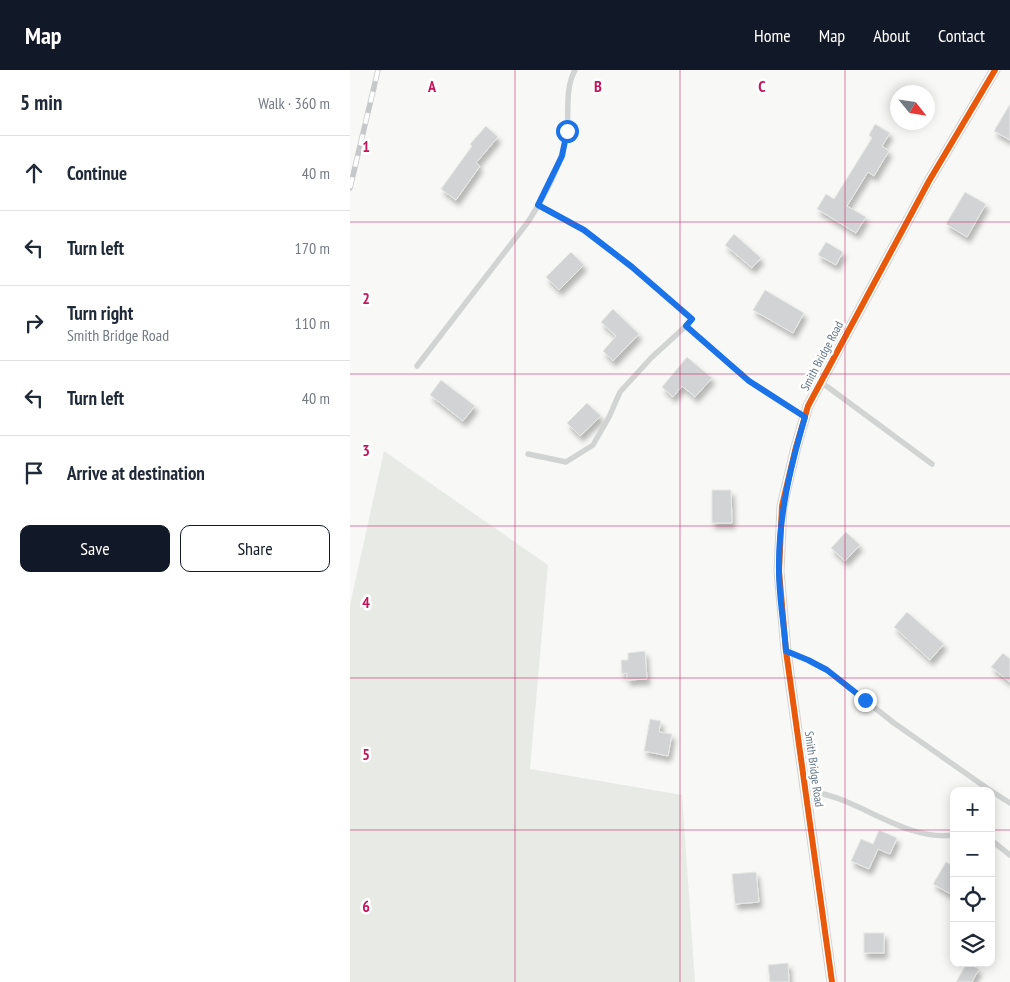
<!DOCTYPE html>
<html lang="en">
<head>
<meta charset="utf-8">
<style>
	:root { --surface:#fff; --page:#f2f2f3; --text:#1f2937; --muted:#747a83; --line:#e0e1e3; --accent:#111827 }
	body { margin:0; font-family:"PT Sans Narrow",sans-serif; background:var(--page); color:var(--text) }
	.controls { position:absolute; right:15px; bottom:15px; display:grid; overflow:hidden; border-radius:10px; box-shadow:0 2px 12px #0003 }
	.controls button { width:45px; height:45px; display:grid; place-items:center; padding:0; border:0; border-bottom:1px solid var(--line); background:var(--surface); color:var(--text); font:25px sans-serif }
	.compass { position:absolute; left:540px; top:15px; width:45px; height:45px; border-radius:50%; background:var(--surface); box-shadow:0 2px 12px #0003; rotate:120deg }
	.stop { position:absolute; width:15px; height:15px; margin:-11px; border:4px solid #1a73e8; border-radius:50%; background:#fff }
	.stop.end { background:#1a73e8; border-color:#fff; box-shadow:0 1px 5px #0008 }
	.list { margin:0; padding:0; list-style:none }
	h2 { display:flex; justify-content:space-between; align-items:center; height:65px; margin:0; padding:0 20px; font-size:21px }
	h2 small { font-size:16px; font-weight:400; color:var(--muted) }
	.list li { display:grid; grid-template-columns:32px 1fr auto; gap:15px; align-items:center; box-sizing:border-box; height:75px; padding:0 20px; border-top:1px solid var(--line) }
	.list b { display:block; font-size:19px; white-space:nowrap }
	.list p { margin:0; font-size:16px; white-space:nowrap; color:var(--muted) }
	.list em { font-size:16px; font-style:normal; color:var(--muted) }
	.actions { display:flex; gap:10px; padding:15px 20px }
	.actions a { flex:1; padding:11px 0; border:1px solid var(--accent); border-radius:10px; text-align:center; font-size:18px; color:var(--accent) }
	.actions .main { background:var(--accent); color:#fff }
	.icon { flex:none; width:28px; height:28px; fill:none; stroke:currentColor; stroke-width:2; stroke-linecap:round; stroke-linejoin:round }
	.map { position:relative; flex:none; width:660px; height:912px; overflow:hidden }
	header { display:flex; align-items:center; gap:30px; box-sizing:border-box; height:70px; padding:0 25px; background:var(--accent); color:#fff }
	header strong { font-size:24px }
	nav { display:flex; gap:28px; margin-inline-start:auto; font-size:18px }
	main { display:flex }
	aside { flex:1; background:var(--surface) }
	.map>svg:first-child { display:block }
	.green { fill:#e8ebe5 }
	.building { fill:#d1d3d4; stroke:#e8e8e6; filter:url(#shadow) }
	.lines { fill:none; stroke-linecap:round; stroke-linejoin:round }
	.service { stroke:#d2d3d3; stroke-width:5.5 }
	.minor { stroke:#d2d3d3; stroke-width:11 }
	.rail-casing { stroke:#c6c8c9; stroke-width:5.5 }
	.rail { stroke:#fff; stroke-width:4; stroke-dasharray:11; stroke-linecap:butt }
	.cycleway-casing { stroke:#fff; stroke-width:9 }
	.cycleway { stroke:#e8590c; stroke-width:6 }
	.route { stroke:#1a73e8; stroke-width:6 }
	.grid { fill:none; stroke:#c2185b; stroke-width:1; stroke-opacity:0.55 }
	.labels { text-anchor:middle; stroke-width:5; stroke-linejoin:round; paint-order:stroke }
	.street-label { font-size:12px; fill:#65798a; stroke:#fff }
	.grid-label { font-size:16px; text-anchor:middle; font-weight:bold; fill:#c2185b; stroke:#fff; stroke-width:5; stroke-linejoin:round; paint-order:stroke }
</style>
</head>
<body>
<header>
<strong>Map</strong>
<nav><a>Home</a><a>Map</a><a>About</a><a>Contact</a></nav>
</header>
<main>
<aside>
<h2>5 min<small>Walk · 360 m</small></h2>
<ul class="list">
<li><svg class="icon" aria-label="ahead" viewBox="0 0 24 24"><path d="M12 20V5M6 11l6-6 6 6"/></svg><div><b>Continue</b></div><em>40 m</em></li>
<li><svg class="icon" aria-label="left" viewBox="0 0 24 24"><path d="M17 20v-9H6M10 6l-5 5 5 5"/></svg><div><b>Turn left</b></div><em>170 m</em></li>
<li><svg class="icon" aria-label="right" viewBox="0 0 24 24"><path d="M7 20v-9h11M14 6l5 5-5 5"/></svg><div><b>Turn right</b><p>Smith Bridge Road</p></div><em>110 m</em></li>
<li><svg class="icon" aria-label="left" viewBox="0 0 24 24"><path d="M17 20v-9H6M10 6l-5 5 5 5"/></svg><div><b>Turn left</b></div><em>40 m</em></li>
<li><svg class="icon" aria-label="arrive" viewBox="0 0 24 24"><path d="M6 21V4h12l-3 4 3 4H6"/></svg><div><b>Arrive at destination</b></div></li>
</ul>
<div class="actions"><a class="main">Save</a><a>Share</a></div>
</aside>
<div class="map">
<svg width="660" height="912" viewBox="0 0 660 912">
	<defs>
		<filter id="shadow"><feDropShadow dx="3" dy="5.5" stdDeviation="2.5" flood-color="#0004"/></filter>
	</defs>
	<rect width="100%" height="100%" fill="#f8f8f7"/>
	<!-- green -->
	<polygon class="green" points="34,381 198,495 180,699 332,725 345,912 0,912 0,535"/>
	<!-- building -->
	<g class="building">
		<polygon points="660,34 660,70 644,61"/>
		<polygon points="525,54 540,63 532,76 539,81 524,106 518,102 497,136 516,147 506,163 467,139 476,124 484,129 522,68 519,65"/>
		<polygon points="136,56 148,67 126,93 130,96 106,130 91,119 122,76 120,74"/>
		<polygon points="615,122 636,134 617,167 596,154"/>
		<polygon points="384,164 411,188 402,198 375,175"/>
		<polygon points="476,172 493,182 486,195 468,185"/>
		<polygon points="221,182 234,195 209,220 196,207"/>
		<polygon points="415,220 454,243 443,263 403,240"/>
		<polygon points="263,239 289,264 263,291 253,281 266,266 251,252"/>
		<polygon points="337,287 362,308 345,327 332,316 323,327 312,317"/>
		<polygon points="91,310 125,336 113,351 80,325"/>
		<polygon points="237,333 251,346 230,366 217,353"/>
		<polygon points="362,420 381,420 382,453 362,453"/>
		<polygon points="496,462 510,475 495,491 481,478"/>
		<polygon points="557,542 594,574 580,590 544,557"/>
		<polygon points="295,581 297,609 277,610 277,603 272,604 271,590 278,590 278,583"/>
		<polygon points="653,583 660,589 660,612 641,597"/>
		<polygon points="300,649 311,651 309,662 322,664 318,686 294,681"/>
		<polygon points="529,760 547,768 540,784 528,779 519,799 501,791 511,769 523,774"/>
		<polygon points="596,792 604,796 604,826 583,814"/>
		<polygon points="406,802 409,832 385,834 382,804"/>
		<rect x="514" y="863" width="20" height="20"/>
		<polygon points="438,893 439,912 420,912 418,895"/>
		<polygon points="617,893 629,899 622,912 606,912"/>
	</g>
	<g class="lines">
		<!-- service -->
		<g class="service">
			<polyline points="336,256 399,311 455,347"/>
			<path d="M 67,296 L 178,152 C 195,125 213,94 217,61 C 219,41 215,18 225,0"/>
			<polyline points="471,312 582,394"/>
			<polyline points="178,384 216,392 243,375 259,347 270,322 301,288 336,256 342,249 282,197 233,160 188,135"/>
			<polyline points="436,581 458,590 477,600 544,653 641,721"/>
			<path d="M 455,719 C 469,723 484,726 497,732 C 531,746 566,770 604,765"/>
			<polyline points="641,721 660,733"/>
			<polyline points="641,770 660,785"/>
		</g>
		<!-- minor -->
		<polyline class="minor" points="482,912 436,581 429,501 432,436 446,377 458,336 579,111 645,0"/>
		<defs>
			<polyline id="rail" points="0,118 28,0"/>
		</defs>
		<!-- rail casing -->
		<use href="#rail" class="rail-casing"/>
		<!-- rail -->
		<use href="#rail" class="rail"/>
		<defs>
			<polyline id="cycleway" points="482,912 436,581 429,501 432,436 446,377 458,336 579,111 645,0"/>
		</defs>
		<!-- cycleway casing -->
		<use href="#cycleway" class="cycleway-casing"/>
		<!-- cycleway -->
		<use href="#cycleway" class="cycleway"/>
	</g>
	<g class="lines">
		<!-- route -->
		<path class="route" d="M 217,61 L 212,86 L 188,135 L 234,160 L 282,197 L 342,249 L 336,256 L 399,311 L 455,347 C 440,398 428,448 429,501 C 429,527 434,554 436,581 L 458,590 L 477,600 L 515,630"/>
	</g>
	<!-- grid -->
	<path class="grid" d="M 165,0 L 165,912M 330,0 L 330,912M 495,0 L 495,912M 0,152 L 660,152M 0,304 L 660,304M 0,456 L 660,456M 0,608 L 660,608M 0,760 L 604,760M 641,760 L 660,760"/>
	<g class="labels">
		<!-- street labels -->
		<g class="street-label">
			<text transform="translate(472 286) rotate(-62)" y="4">Smith Bridge Road</text>
			<text transform="translate(464 699) rotate(82)" y="4">Smith Bridge Road</text>
		</g>
	</g>
	<g class="grid-label">
		<text x="82" y="22">A</text>
		<text x="248" y="22">B</text>
		<text x="412" y="22">C</text>
		<text x="16" y="82">1</text>
		<text x="16" y="234">2</text>
		<text x="16" y="386">3</text>
		<text x="16" y="538">4</text>
		<text x="16" y="690">5</text>
		<text x="16" y="842">6</text>
	</g>
</svg>
<div class="controls">
<button>+</button>
<button>−</button>
<button><svg class="icon" aria-label="locate" viewBox="0 0 24 24"><circle cx="12" cy="12" r="6"/><path d="M12 2v4M12 18v4M2 12h4M18 12h4"/></svg></button>
<button><svg class="icon" aria-label="layers" viewBox="0 0 24 24"><path d="M12 4l9 5-9 5-9-5zM3 14l9 5 9-5"/></svg></button>
</div>
<svg class="compass" viewBox="-18 -18 36 36"><path d="M0-13l5 13h-10z" fill="#e53935"/><path d="M0 13l5-13h-10z" fill="#747a83"/></svg>
<div class="stop" style="left:217px;top:61px"></div>
<div class="stop end" style="left:515px;top:630px"></div>
</div>
</main>
</body>
</html>
